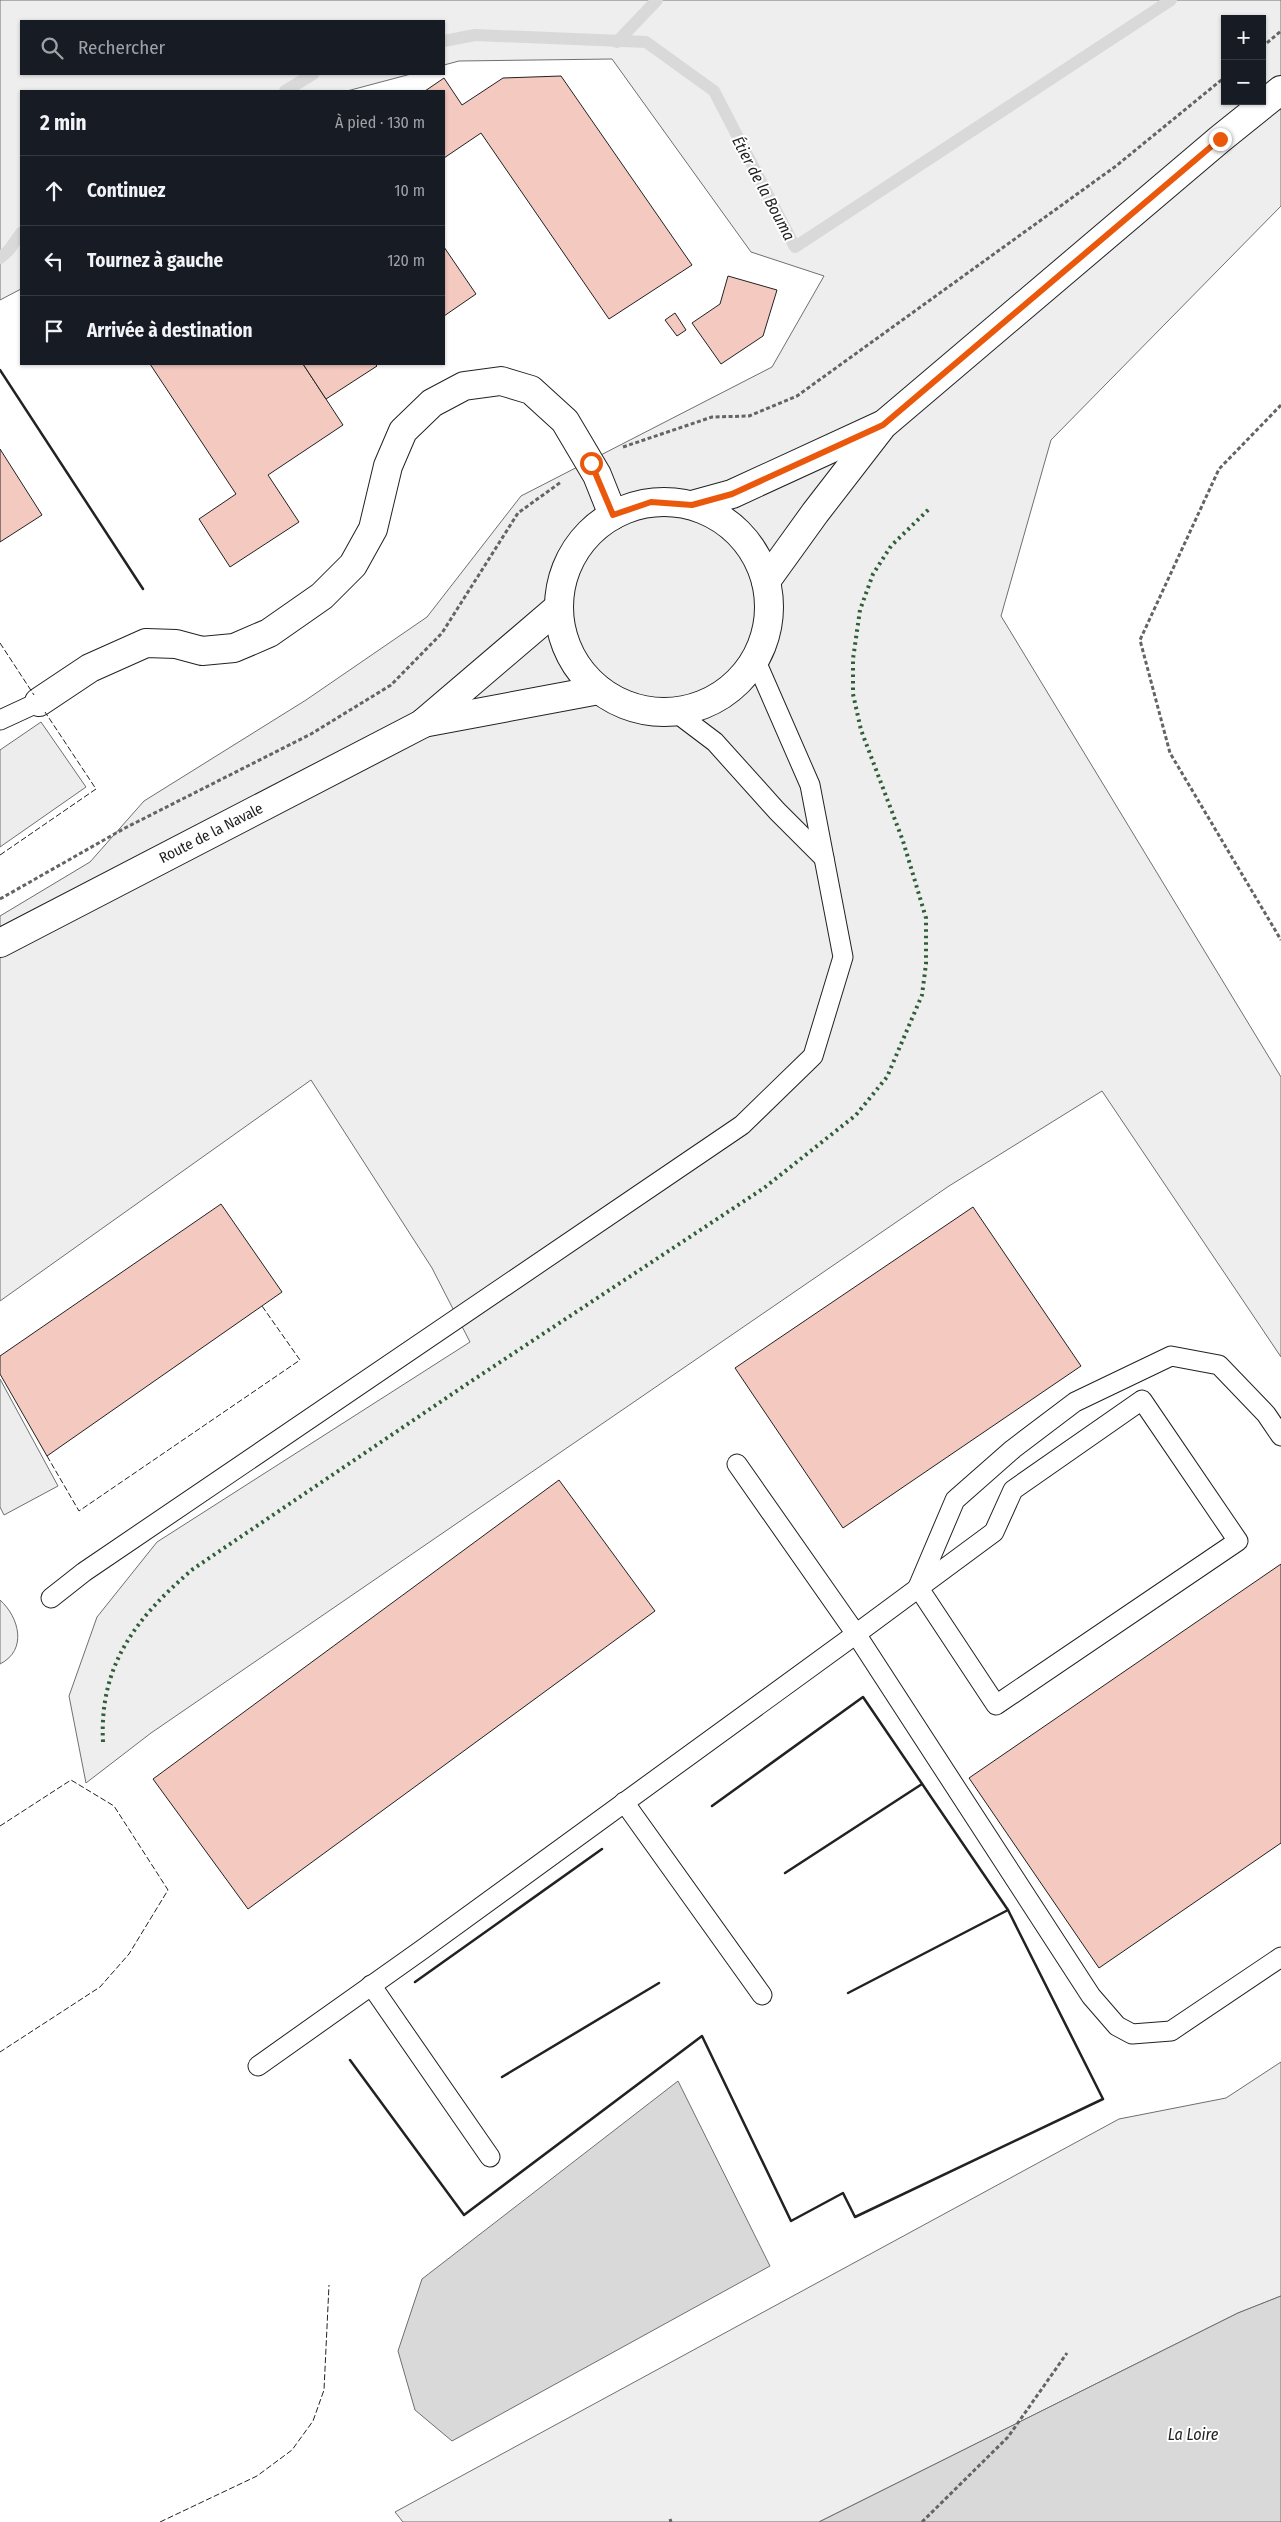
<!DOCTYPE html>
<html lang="fr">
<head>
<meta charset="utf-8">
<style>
	:root { --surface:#171b24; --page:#242831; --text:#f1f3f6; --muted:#9ea1a6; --line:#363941 }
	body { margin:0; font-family:"Fira Sans Condensed",sans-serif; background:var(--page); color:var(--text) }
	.controls { position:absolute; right:15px; top:15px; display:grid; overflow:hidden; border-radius:0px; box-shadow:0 1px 4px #0004 }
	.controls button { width:45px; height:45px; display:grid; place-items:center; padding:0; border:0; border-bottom:1px solid var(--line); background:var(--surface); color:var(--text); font:25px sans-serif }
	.stop { position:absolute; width:15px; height:15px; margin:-11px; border:4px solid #ea580c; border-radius:50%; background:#fff }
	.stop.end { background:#ea580c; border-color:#fff; box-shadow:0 1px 5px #0008 }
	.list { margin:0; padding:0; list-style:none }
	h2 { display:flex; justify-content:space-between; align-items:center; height:65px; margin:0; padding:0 20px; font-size:21px }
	h2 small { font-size:16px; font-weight:400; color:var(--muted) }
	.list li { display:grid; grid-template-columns:32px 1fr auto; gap:15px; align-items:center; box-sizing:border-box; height:70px; padding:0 20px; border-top:1px solid var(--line) }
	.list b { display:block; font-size:19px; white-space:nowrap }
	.list em { font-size:16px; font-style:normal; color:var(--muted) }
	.icon { flex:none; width:28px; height:28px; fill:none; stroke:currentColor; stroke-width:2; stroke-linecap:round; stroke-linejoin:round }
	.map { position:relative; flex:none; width:1281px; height:2522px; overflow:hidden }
	.search { position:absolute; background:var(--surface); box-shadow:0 1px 4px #0004; left:20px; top:20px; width:425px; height:55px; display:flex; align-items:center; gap:12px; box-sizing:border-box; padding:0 18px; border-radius:0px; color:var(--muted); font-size:19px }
	.panel { position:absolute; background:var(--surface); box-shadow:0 1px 4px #0004; left:20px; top:90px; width:425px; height:275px; border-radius:0px }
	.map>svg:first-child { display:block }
	.green { fill:#eee; stroke:#6f6f6f; fill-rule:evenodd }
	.parking { fill:#ededed; stroke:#6f6f6f }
	.water { fill:#d9d9d9; stroke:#6f6f6f }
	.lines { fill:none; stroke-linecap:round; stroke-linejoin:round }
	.stream { stroke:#d9d9d9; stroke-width:12 }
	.building { fill:#f3c9c0; stroke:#222 }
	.lane-casing { stroke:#222; stroke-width:21 }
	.street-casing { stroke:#222; stroke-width:30 }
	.secondary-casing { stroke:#222; stroke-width:30 }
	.path { stroke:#646464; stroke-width:3; stroke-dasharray:4 2.5; stroke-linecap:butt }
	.lane { stroke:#fff; stroke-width:19 }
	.street { stroke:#fff; stroke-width:28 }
	.secondary { stroke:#fff; stroke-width:28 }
	.hedge { stroke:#2f5e38; stroke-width:4; stroke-dasharray:2.5 4; stroke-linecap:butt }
	.fence { stroke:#222; stroke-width:1; stroke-dasharray:6 2.5; stroke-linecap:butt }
	.wall { stroke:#222; stroke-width:2.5 }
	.route { stroke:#ea580c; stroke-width:6 }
	.labels { text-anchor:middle; stroke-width:4; stroke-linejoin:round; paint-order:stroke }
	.street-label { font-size:15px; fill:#222; stroke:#fff }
	.water-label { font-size:16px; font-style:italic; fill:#222; stroke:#fff }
</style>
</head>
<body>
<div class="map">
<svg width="1281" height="2522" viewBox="0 0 1281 2522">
	<rect width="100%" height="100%" fill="#fff"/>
	<!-- green -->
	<g class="green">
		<path d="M 0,0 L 1281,0 L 1281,206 L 1051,440 L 1001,616 L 1281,1077 L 1281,1357 L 1102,1091 L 949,1186 L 151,1733 L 86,1783 L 69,1696 L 97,1617 L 157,1542 L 470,1342 L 432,1268 L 311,1080 L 0,1301 L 0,916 L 90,862 L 144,801 L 306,700 L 427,617 L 521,496 L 772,367 L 824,276 L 751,252 L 612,59 L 459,61 L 444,65 L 444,21 L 21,21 L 21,74 L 411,74 L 347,91 L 21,91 L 21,289 L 0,300 ZM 1225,19 L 1262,19 L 1262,101 L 1225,101 Z"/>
		<path d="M 0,1600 C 19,1617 28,1650 0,1664 Z"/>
		<polygon points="1281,2062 1281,2296 1238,2313 819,2522 403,2522 395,2512 1119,2119 1226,2098"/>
	</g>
	<!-- parking -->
	<g class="parking">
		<polygon points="41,722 86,787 0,847 0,750"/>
		<polygon points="0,1379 58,1486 4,1515 0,1507"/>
	</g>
	<!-- water -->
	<g class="water">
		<polygon points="678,2081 770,2266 452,2441 415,2410 398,2351 422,2279"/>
		<polygon points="1281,2296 1281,2522 819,2522 1238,2313"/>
	</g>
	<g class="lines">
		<!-- stream -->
		<g class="stream">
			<polyline points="444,41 475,35 646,42 714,91 795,247 1171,0"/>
			<polyline points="617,42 657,0"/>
			<polyline points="285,91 313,74"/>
			<polyline points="0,258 9,250 21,233"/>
		</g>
	</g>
	<!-- building -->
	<g class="building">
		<polygon points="561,76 692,265 609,319 481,133 444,158 444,91 425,91 444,78 462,105 503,78"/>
		<polygon points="444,247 476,294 444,316"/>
		<polygon points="728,276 777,290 763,336 721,364 692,323 720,304"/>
		<polygon points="675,313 686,330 677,336 665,320"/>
		<polygon points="150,364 303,364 343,425 268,475 299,522 230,567 199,519 236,494"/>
		<polygon points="303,364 375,364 377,366 326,399"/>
		<polygon points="0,449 42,515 0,542"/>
		<polygon points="221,1204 282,1292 47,1456 0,1374 0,1356"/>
		<polygon points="973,1207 1081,1366 843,1528 735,1368"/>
		<polygon points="559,1480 655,1611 248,1909 153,1779"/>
		<polygon points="1281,1564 1281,1843 1099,1968 969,1778"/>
	</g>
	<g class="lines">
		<defs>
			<g id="lane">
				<polyline points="674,711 715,742 777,811 824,858"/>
				<polyline points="0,720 39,702"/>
				<polyline points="918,1587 996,1705 1238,1541 1142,1400 1013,1490 994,1532 856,1634 1091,1996 1117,2026 1132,2034 1171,2031 1281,1957"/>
				<polyline points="918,1587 955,1500 1013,1449 1075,1402 1171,1356 1219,1365 1266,1414 1281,1436"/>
				<polyline points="51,1598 84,1572 742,1125 813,1056 843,957 810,785 755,659"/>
				<polyline points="624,1802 762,1995"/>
				<polyline points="371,1985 490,2157"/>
				<polyline points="258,2066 423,1949 856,1634 737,1464"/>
			</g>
			<polyline id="street" points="39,702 90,668 146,643 176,644 202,651 234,648 269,633 322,596 353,565 373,529 388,466 403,431 432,403 464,386 501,381 531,390 565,421 597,475 613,515"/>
			<g id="secondary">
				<circle cx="664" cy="607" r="105"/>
				<polyline points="692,505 732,494 882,425"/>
				<polyline points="766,581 815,513 883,425 1220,139 1281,90"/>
				<polyline points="423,723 599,690"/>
				<polyline points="0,943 422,724 559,607"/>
			</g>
		</defs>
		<!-- lane casing -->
		<use href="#lane" class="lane-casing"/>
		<!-- street casing -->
		<use href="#street" class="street-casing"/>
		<!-- secondary casing -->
		<use href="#secondary" class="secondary-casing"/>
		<!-- path -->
		<g class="path">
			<polyline points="1262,47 1281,31"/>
			<polyline points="1281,405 1219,469 1140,640 1170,753 1281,940"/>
			<polyline points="623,447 712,417 749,416 797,396 1116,166 1225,77"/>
			<polyline points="0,899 125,828 311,734 391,685 442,633 518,513 561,482"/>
			<polyline points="670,2519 671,2522"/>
			<polyline points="922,2522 1008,2437 1067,2353"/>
		</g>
		<!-- lane -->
		<use href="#lane" class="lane"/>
		<!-- street -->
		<use href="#street" class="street"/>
		<!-- secondary -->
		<use href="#secondary" class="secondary"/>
		<!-- hedge -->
		<path class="hedge" d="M 103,1742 C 99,1664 137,1617 193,1569 L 467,1384 L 764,1188 L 856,1115 L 887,1077 L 922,995 L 926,964 L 926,918 L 903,841 L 861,730 L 853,694 L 853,659 L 860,610 L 873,574 L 891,546 L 929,509"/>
		<!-- fence -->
		<g class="fence">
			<polyline points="0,643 34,695"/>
			<polyline points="0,855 96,789 45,712"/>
			<polyline points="47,1456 79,1511 300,1360 262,1306"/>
			<polyline points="0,1826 71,1780 114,1806 168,1890 129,1954 100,1987 0,2052"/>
			<polyline points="160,2522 257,2476 292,2450 313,2421 324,2390 329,2285"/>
		</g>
		<!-- wall -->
		<g class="wall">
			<polyline points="0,370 143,589"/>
			<polyline points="785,1873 922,1784"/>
			<polyline points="415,1982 602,1849"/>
			<polyline points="848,1993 1008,1910"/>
			<polyline points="350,2060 464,2215 702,2036 791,2221 843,2193 855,2217 1103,2099 1008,1910 863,1697 712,1806"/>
			<polyline points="502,2077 659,1983"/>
		</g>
	</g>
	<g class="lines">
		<!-- route -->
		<polyline class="route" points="591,463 613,515 651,502 692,505 732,494 883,425 1220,139"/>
	</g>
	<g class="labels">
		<!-- street labels -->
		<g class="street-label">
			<text transform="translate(211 833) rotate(-27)" y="5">Route de la Navale</text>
		</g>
		<!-- water labels -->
		<g class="water-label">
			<text transform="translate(764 188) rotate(62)" y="6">Étier de la Bouma</text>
			<text x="1193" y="2440">La Loire</text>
		</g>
	</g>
</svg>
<div class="controls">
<button>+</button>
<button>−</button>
</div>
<div class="stop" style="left:591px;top:463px"></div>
<div class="stop end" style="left:1220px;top:139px"></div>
<div class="search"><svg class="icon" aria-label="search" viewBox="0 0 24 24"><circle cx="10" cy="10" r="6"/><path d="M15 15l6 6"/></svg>Rechercher</div>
<section class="panel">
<h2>2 min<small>À pied · 130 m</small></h2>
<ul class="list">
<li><svg class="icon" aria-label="ahead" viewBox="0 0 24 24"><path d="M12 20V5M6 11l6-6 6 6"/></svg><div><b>Continuez</b></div><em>10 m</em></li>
<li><svg class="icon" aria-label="left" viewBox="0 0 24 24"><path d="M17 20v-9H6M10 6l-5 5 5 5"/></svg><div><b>Tournez à gauche</b></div><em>120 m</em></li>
<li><svg class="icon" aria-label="arrive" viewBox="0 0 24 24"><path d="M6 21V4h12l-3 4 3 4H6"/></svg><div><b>Arrivée à destination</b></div></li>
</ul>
</section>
</div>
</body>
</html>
